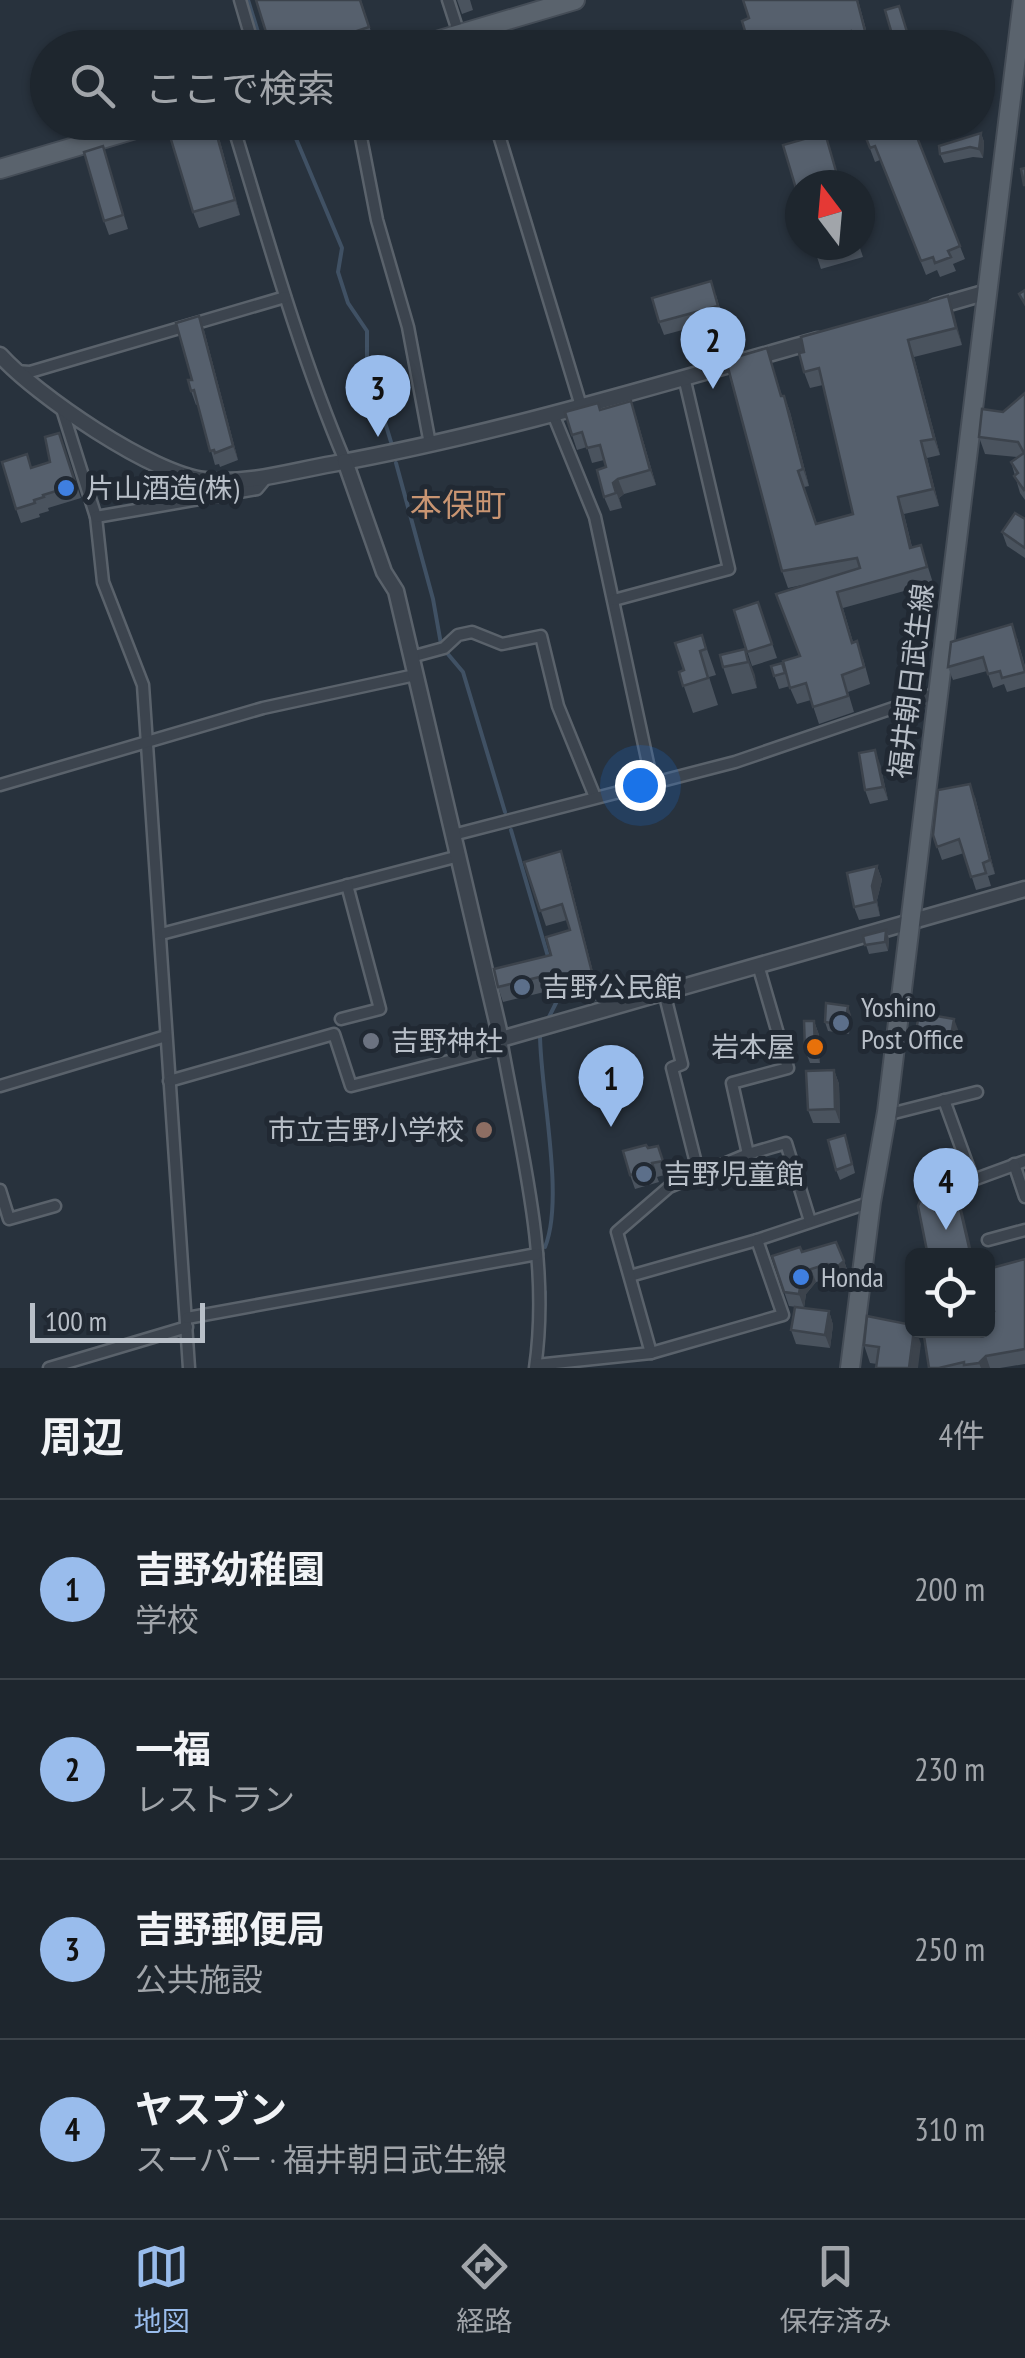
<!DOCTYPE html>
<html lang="ja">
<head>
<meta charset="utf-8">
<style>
	:root { --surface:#1e262e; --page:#262e36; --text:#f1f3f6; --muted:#a1a5aa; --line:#3c434a; --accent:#99bcec }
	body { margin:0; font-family:"PT Sans Narrow","Noto Sans JP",sans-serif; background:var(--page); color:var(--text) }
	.controls { position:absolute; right:30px; bottom:30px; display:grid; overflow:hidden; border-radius:15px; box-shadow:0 2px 8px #0004 }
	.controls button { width:90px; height:90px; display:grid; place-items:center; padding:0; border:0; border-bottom:2px solid var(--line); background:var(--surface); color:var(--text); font:50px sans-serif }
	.compass { position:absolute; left:785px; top:170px; width:90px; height:90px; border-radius:50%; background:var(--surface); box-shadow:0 2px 8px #0004; rotate:344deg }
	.scale { position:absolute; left:30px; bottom:25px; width:175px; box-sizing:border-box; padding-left:10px; border:5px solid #b8bfc8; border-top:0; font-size:28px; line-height:35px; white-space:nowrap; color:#b8bfc8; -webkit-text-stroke:8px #212933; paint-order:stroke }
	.you { position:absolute; left:640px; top:785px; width:35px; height:35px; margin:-25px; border:8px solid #fff; border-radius:50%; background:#1a73e8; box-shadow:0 0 0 15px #1a73e833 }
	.badge { display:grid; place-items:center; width:65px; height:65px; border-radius:50%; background:var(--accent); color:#111; font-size:32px; font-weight:700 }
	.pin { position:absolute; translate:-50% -82px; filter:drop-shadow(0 2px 5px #0008) }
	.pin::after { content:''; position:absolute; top:52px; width:35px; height:30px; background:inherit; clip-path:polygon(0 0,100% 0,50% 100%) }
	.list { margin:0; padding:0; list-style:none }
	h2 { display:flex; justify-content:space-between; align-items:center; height:130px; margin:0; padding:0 40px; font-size:42px }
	h2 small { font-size:32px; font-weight:400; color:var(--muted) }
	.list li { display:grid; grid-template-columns:65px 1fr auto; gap:30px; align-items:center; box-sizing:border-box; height:180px; padding:0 40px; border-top:2px solid var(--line) }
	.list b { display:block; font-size:38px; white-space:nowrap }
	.list p { margin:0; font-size:32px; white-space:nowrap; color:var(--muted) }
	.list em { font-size:32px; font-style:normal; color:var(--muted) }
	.icon { flex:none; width:55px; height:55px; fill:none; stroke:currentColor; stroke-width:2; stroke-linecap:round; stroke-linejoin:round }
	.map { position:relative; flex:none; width:1025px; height:1368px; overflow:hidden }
	.search { position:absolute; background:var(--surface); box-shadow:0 2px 8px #0004; left:30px; right:30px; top:30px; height:110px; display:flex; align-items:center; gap:25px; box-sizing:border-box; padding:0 35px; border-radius:55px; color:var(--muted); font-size:38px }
	.sheet { height:850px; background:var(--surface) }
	nav { display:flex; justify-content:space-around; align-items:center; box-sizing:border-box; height:140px; border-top:2px solid var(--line); background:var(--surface); font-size:28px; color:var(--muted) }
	nav a { display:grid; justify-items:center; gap:5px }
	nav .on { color:var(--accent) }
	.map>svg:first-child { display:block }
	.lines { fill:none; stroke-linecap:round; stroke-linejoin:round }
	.stream { stroke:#405164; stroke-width:4 }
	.minor-casing { stroke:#5a626b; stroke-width:15 }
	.tertiary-casing { stroke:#5a626b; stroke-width:19 }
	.primary-casing { stroke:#454d57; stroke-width:22 }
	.minor { stroke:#3c444e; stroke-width:10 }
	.tertiary { stroke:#3c444e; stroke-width:14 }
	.primary { stroke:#5a636d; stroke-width:18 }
	.wall { fill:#4a535e }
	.shaded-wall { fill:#3c434c }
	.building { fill:#56606d; stroke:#3c434c; stroke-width:2.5 }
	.shop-dot { fill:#3f7fe0; stroke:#212933; stroke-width:4 }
	.service-dot { fill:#5c6f8a; stroke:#212933; stroke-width:4 }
	.worship-dot { fill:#6b7280; stroke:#212933; stroke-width:4 }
	.food-dot { fill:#e8710a; stroke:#212933; stroke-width:4 }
	.education-dot { fill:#8d6e63; stroke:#212933; stroke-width:4 }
	.labels { text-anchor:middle; stroke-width:10; stroke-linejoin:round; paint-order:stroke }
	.poi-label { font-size:28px; fill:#b8bfc8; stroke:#212933; text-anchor:start }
	.street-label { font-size:28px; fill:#b8bfc8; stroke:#212933 }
	.quarter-label { font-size:32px; fill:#c99572; stroke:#212933 }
</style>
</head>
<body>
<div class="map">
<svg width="1025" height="1368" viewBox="0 0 1025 1368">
	<rect width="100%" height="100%" fill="#28323d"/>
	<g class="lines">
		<!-- stream -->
		<g class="stream">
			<polyline points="248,0 263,48"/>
			<polyline points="289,122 342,248 338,272 348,303 367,331 367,385 384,419 391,442"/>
			<polyline points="396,463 433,599 441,644"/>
			<polyline points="447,653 463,672 505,812"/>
			<polyline points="511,830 549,960"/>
			<polyline points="547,1021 559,997 557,988"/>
			<path d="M 540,1034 C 540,1090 565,1198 545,1247"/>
			<polyline points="544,1313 545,1292"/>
			<polyline points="541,1363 542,1343"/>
		</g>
		<defs>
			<g id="minor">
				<polyline points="240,0 254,48"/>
				<polyline points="448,0 459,34"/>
				<polyline points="468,32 473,48"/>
				<path d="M 232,122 C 267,237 299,352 345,461"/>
				<polyline points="358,122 377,220 408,327 430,444"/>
				<polyline points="495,122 581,406"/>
				<polyline points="15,371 30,372 285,297"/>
				<polyline points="62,409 96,517 103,582 143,685 189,1368"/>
				<polyline points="553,414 595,517 652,782"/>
				<polyline points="96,517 257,489 267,477"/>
				<polyline points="614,600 729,569 684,377"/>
				<polyline points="411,657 444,648 458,635 472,632 502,644 541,636 558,706 595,797"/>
				<polyline points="0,785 263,708 415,675"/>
				<polyline points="453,835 735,762 937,693"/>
				<polyline points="161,934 459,856"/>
				<polyline points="664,992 682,1064 672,1068 699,1175"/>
				<polyline points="341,1019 380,1009 347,885"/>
				<path d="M 501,1039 C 520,1147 551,1258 535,1368"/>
				<polyline points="169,1081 334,1034 351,1086 488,1051 501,1039"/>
				<polyline points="0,1086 166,1036"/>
				<polyline points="944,1100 973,1180 1025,1161"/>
				<polyline points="886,1115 977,1092"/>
				<polyline points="748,1154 732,1083 788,1068 758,965"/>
				<polyline points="1014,1164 1025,1197"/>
				<polyline points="0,1190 9,1219 55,1206"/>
				<polyline points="988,1240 1025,1230"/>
				<polyline points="630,1276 757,1240 871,1202"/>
				<polyline points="187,1318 537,1254"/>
				<polyline points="651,1353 617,1232 669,1187 748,1154 786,1143 810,1221"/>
				<polyline points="536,1365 651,1353 783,1315 757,1240"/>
				<polyline points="49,1368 187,1327"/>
			</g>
			<g id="tertiary">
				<polyline points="935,307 987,292"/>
				<path d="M 0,355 C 36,395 151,474 205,480 C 247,485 291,471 332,464 C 497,434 657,385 818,340"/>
				<polyline points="345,461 384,572 396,591 501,1039 1025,889"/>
			</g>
			<g id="primary">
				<polyline points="413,48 575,0"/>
				<polyline points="0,169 159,122"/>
				<polyline points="850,1368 871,1202 887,1112 1023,0"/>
			</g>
		</defs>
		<!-- minor casing -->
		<use href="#minor" class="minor-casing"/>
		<!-- tertiary casing -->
		<use href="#tertiary" class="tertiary-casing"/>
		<!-- primary casing -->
		<use href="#primary" class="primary-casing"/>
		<!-- minor -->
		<use href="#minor" class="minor"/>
		<!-- tertiary -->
		<use href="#tertiary" class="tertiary"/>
		<!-- primary -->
		<use href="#primary" class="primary"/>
	</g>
	<!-- wall -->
	<g class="wall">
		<polygon points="361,0 374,41 353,48 271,48"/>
		<polygon points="457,0 470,0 473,10 462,14"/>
		<polygon points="743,0 858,0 870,44 859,48 857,48 856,45 846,48 750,48 749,18"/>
		<polygon points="911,122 965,259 953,264 956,271 940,277 937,270 926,275 880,160 875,162 866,138"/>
		<polygon points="981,133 984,142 983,158 973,157 944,163 940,154"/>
		<polygon points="218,134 240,215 199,228 193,212"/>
		<polygon points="103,146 128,229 109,235 104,221"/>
		<polygon points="813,245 859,245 863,257 821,269"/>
		<polygon points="716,295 723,319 664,335 659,322"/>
		<polygon points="948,296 962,345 914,357 940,455 927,458 939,506 904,514 912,547 921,545 933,583 843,608 853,642 863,658 870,684 848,692 854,712 819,724 811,700 797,704 790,688 800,656 802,585 788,588 782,571 767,348 782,396 784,396 790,412 809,486 804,487 817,524 853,514 823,385 810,388 804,372"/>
		<polygon points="204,330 238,460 220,467 219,464 215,465 198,404 196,405 191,391 192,380"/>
		<polygon points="1025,393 1025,500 1020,493 1011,462 1017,457 985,454 979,437 1003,412"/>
		<polygon points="600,410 636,416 656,485 624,494 619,498 622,508 610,511 604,497 606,467 604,460 592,463 587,447 577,450 572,435"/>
		<polygon points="59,433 81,498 48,508 49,511 39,514 40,517 21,523 16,509 32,468 50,462"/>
		<polygon points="1025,519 1025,558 1007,546 1002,532"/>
		<polygon points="758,602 777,658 752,666 734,610"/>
		<polygon points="702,635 716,675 709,677 718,705 693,713 679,672 684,670"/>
		<polygon points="1017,638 1025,666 1025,687 1007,692 1004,684 993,688 987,671 953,680 948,667"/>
		<polygon points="745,649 757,688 732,694 723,667"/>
		<polygon points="782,663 790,686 779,689 771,666"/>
		<polygon points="880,764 888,800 870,804 865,790"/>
		<polygon points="975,797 995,874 988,876 991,886 976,890 964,853 942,860 933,835"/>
		<polygon points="561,851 566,866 600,1000 589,1003 584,989 563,995 561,988 503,1002 498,987 551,955 570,930 567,920 546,926 524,862"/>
		<polygon points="877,866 882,880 877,900 880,916 859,920 854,907"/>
		<polygon points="886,930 889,939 888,951 869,954 863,936"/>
		<polygon points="851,1015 849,1034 828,1031 825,1022"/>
		<polygon points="814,1021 819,1035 820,1063 810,1063 805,1050"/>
		<polygon points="916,1032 959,1032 956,1050 921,1045"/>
		<polygon points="834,1070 839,1084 840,1123 813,1123 808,1110"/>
		<polygon points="848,1144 855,1173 840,1180 836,1170"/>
		<polygon points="658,1146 668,1174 657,1177 659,1182 635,1189 630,1175 648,1148"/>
		<polygon points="802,1252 844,1261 849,1275 842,1281 832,1278 816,1282 806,1294 804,1308 789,1306 772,1256"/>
		<polygon points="1025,1259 1025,1364 1000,1368 929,1368 994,1311 992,1304 988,1306 988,1269"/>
		<polygon points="829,1311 833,1325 830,1348 796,1344 791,1330"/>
		<polygon points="921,1344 877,1364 870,1363 864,1345"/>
	</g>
	<!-- shaded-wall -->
	<g class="shaded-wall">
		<polygon points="213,122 218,134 240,215 235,200"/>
		<polygon points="981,133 984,142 983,158 979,149"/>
		<polygon points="948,296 954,313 962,345 956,328"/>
		<polygon points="199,316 204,330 238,460 233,446"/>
		<polygon points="908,340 914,357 940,455 934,439"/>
		<polygon points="784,396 790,412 809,486 803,469"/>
		<polygon points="631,401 636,416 656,485 650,470"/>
		<polygon points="921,441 927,458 939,506 933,489"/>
		<polygon points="618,479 624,494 619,498 622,508 613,483"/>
		<polygon points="898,497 904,514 916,564 910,548"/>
		<polygon points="745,649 755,675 757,688 748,662"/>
		<polygon points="875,750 880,764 888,800 883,787"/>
		<polygon points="970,784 975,797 995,874 990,860"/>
		<polygon points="561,851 566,866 600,1000 595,984"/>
		<polygon points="877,866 882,880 877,900 880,916 872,886"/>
		<polygon points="886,930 889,939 888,951 885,942"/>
		<polygon points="848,1006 851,1015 849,1034 845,1025"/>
		<polygon points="954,1019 959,1032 956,1050 951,1036"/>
		<polygon points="814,1021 819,1035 820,1063 815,1050"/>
		<polygon points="834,1070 839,1084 840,1123 835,1109"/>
		<polygon points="953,1178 958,1192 973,1256 970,1252"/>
		<polygon points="844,1261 849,1275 842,1281 837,1267"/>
		<polygon points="811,1269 816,1282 806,1294 804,1308 799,1294 801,1281"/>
		<polygon points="829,1311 833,1325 830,1348 825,1335"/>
		<polygon points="914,1330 916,1330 921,1344 918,1368 909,1368"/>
		<polygon points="986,1356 990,1368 981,1368 979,1363"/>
	</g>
	<!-- building -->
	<g class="building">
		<polygon points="256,0 360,0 369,27 306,48 271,48"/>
		<polygon points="743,0 857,0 865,31 852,35 851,31 796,48 757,48 756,46 750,47 742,21 749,18"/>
		<polygon points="899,6 912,48 896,48 885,10"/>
		<polygon points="168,122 213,122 235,200 193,212 166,123"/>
		<polygon points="870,122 911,122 960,246 948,251 951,257 935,263 933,257 921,261 875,146 870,148 866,138 870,135 865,124"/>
		<polygon points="825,133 840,185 800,185 800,202 783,145"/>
		<polygon points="981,133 979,149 970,147 940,154 939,146"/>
		<polygon points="103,146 123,215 104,221 84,152"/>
		<polygon points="1025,168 1025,185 1024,185 1021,169"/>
		<polygon points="813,245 853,245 816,255"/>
		<polygon points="711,281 718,306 659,322 652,298"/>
		<polygon points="1025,290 1025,304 1019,294"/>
		<polygon points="948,296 956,328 908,340 934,439 921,441 933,489 898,497 910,548 921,545 927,567 837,592 852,643 857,641 864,667 842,675 848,696 813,707 806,683 790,688 783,661 800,656 776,594 860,568 857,558 782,571 726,360 767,348 781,396 784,396 803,469 798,471 816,524 853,514 819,368 804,372 799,353 804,352 801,337"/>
		<polygon points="199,316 233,446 215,453 214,450 210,451 194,390 191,391 188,380 192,380 176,323"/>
		<polygon points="1025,393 1025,489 1024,490 1014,476 1018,473 1011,462 1024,453 1018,442 979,437 982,409 1003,412"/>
		<polygon points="631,401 650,470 618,479 613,483 616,493 604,497 597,470 606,467 600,445 587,448 582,432 572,435 565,412 598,403 600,410"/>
		<polygon points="59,433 76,485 43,495 44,497 34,500 35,503 16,509 2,462 27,454 31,468 50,462 45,437"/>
		<polygon points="1015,513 1025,519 1025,548 1002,532"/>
		<polygon points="758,602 772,644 747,652 734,610"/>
		<polygon points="1012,624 1025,672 1002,678 1000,671 988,674 983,657 948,667 951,642"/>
		<polygon points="702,635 706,649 700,651 708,678 683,686 679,672 684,670 675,643"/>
		<polygon points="745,649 748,662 723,667 720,655"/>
		<polygon points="782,663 785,673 774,676 771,666"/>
		<polygon points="875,750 883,787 865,790 859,753"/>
		<polygon points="970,784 990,860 983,863 986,873 971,877 959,839 937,847 933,835 938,790"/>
		<polygon points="561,851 595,984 584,988 580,973 558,980 556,973 498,987 494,969 551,955 546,937 570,930 562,904 540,911 524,862"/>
		<polygon points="877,866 872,886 875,902 854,907 847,873"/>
		<polygon points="886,930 885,942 865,945 863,936"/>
		<polygon points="826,1003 848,1006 845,1025 825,1022"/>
		<polygon points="919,1013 954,1019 951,1036 916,1032"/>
		<polygon points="804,1021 814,1021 815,1050 805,1050"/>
		<polygon points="834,1070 835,1109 808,1110 806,1071"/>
		<polygon points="845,1135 852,1164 836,1170 828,1140"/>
		<polygon points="646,1145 648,1148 658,1146 663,1161 652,1163 654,1169 630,1175 623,1151"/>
		<polygon points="953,1178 970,1252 964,1254 964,1256 928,1256 918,1206 923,1194 921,1185"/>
		<polygon points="836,1242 844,1261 837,1267 827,1264 811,1269 801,1281 799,1294 784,1292 772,1256 800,1247 802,1252"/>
		<polygon points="1025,1259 1025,1349 986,1356 979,1363 964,1365 964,1362 939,1368 929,1368 923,1330 988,1330 988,1312 994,1311 988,1291 988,1269"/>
		<polygon points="795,1307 829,1311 825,1335 791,1330"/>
		<polygon points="867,1316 912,1325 914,1330 909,1368 876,1368 879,1347 864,1345"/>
	</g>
	<!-- markers -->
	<g class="shop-dot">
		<circle cx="66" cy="488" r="10"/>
		<circle cx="801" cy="1277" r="10"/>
	</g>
	<g class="service-dot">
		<circle cx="522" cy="987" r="10"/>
		<circle cx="841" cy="1023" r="10"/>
		<circle cx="644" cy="1174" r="10"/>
	</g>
	<circle class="worship-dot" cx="371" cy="1041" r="10"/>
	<circle class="food-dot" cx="815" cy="1047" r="10"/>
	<circle class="education-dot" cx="484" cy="1130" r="10"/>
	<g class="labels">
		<!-- poi labels -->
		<g class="poi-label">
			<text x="86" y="498">片山酒造(株)</text>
			<text x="542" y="997">吉野公民館</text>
			<text x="861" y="1017">Yoshino<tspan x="861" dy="32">Post Office</tspan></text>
			<text x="391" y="1051">吉野神社</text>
			<text x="795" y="1057" text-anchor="end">岩本屋</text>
			<text x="464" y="1140" text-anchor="end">市立吉野小学校</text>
			<text x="664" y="1184">吉野児童館</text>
			<text x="821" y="1287">Honda</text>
		</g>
		<!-- street labels -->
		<g class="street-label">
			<text transform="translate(911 681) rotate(-83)" y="10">福井朝日武生線</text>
		</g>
		<!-- quarter labels -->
		<g class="quarter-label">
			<text x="458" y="516">本保町</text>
		</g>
	</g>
</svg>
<div class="controls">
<button><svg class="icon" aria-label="locate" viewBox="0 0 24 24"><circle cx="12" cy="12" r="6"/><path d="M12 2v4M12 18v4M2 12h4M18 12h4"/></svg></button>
</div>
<svg class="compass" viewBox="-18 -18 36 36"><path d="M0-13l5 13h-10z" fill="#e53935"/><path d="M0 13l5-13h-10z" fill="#a1a5aa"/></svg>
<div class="scale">100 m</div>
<div class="you"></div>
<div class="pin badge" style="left:611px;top:1127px">1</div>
<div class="pin badge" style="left:713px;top:389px">2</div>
<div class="pin badge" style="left:378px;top:437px">3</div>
<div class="pin badge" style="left:946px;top:1230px">4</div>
<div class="search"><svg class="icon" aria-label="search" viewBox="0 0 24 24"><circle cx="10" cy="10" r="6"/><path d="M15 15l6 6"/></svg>ここで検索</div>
</div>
<section class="sheet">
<h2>周辺<small>4件</small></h2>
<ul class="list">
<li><span class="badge">1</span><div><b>吉野幼稚園</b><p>学校</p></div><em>200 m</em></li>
<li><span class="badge">2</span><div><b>一福</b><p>レストラン</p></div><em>230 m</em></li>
<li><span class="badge">3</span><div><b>吉野郵便局</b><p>公共施設</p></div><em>250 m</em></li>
<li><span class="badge">4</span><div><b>ヤスブン</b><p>スーパー · 福井朝日武生線</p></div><em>310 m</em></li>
</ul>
</section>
<nav>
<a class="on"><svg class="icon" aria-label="map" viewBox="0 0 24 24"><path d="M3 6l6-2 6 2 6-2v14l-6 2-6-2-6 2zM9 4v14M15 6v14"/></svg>地図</a>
<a><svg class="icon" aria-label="directions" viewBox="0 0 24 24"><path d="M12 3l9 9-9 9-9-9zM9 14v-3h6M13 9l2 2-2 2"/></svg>経路</a>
<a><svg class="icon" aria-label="saved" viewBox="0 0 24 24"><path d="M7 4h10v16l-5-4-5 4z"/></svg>保存済み</a>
</nav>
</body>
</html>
